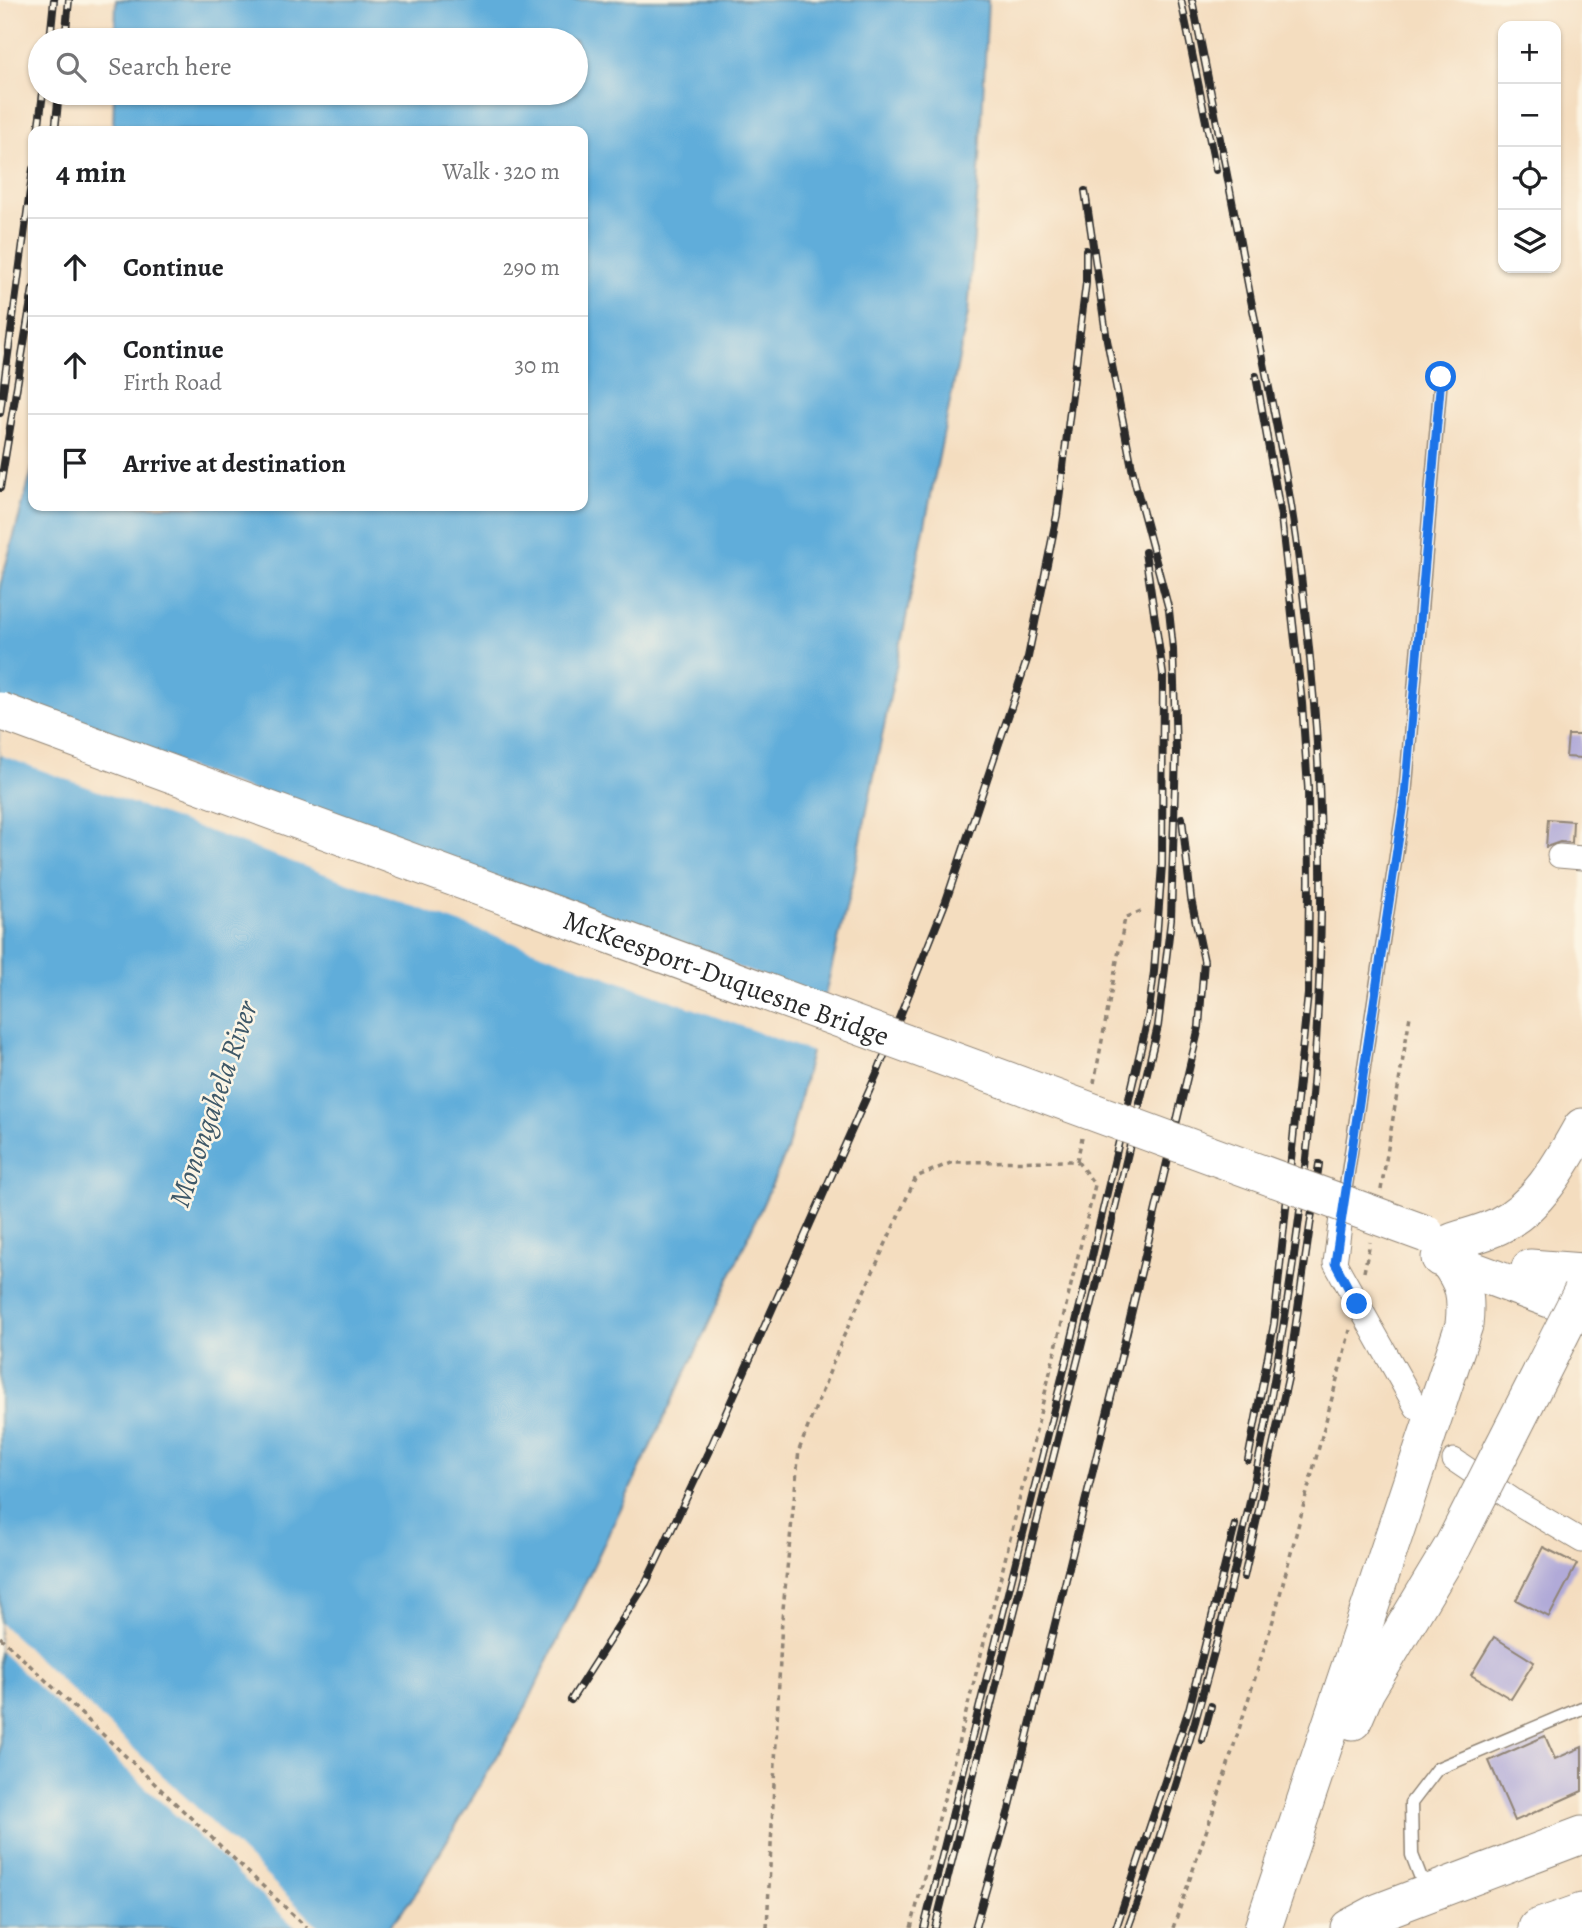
<!DOCTYPE html>
<html lang="en">
<head>
<meta charset="utf-8">
<style>
	:root { --surface:#fff; --page:#f2f2f2; --text:#202124; --muted:#757577; --line:#e0e0e0 }
	body { margin:0; font-family:Alegreya,serif; background:var(--page); color:var(--text) }
	.controls { position:absolute; right:21px; top:21px; display:grid; overflow:hidden; border-radius:14px; box-shadow:0 2px 5px #0004 }
	.controls button { width:63px; height:63px; display:grid; place-items:center; padding:0; border:0; border-bottom:2px solid var(--line); background:var(--surface); color:var(--text); font:35px sans-serif }
	.stop { position:absolute; width:21px; height:21px; margin:-16px; border:5px solid #1a73e8; border-radius:50%; background:#fff }
	.stop.end { background:#1a73e8; border-color:#fff; box-shadow:0 2px 7px #0008 }
	.list { margin:0; padding:0; list-style:none }
	h2 { display:flex; justify-content:space-between; align-items:center; height:91px; margin:0; padding:0 28px; font-size:30px }
	h2 small { font-size:23px; font-weight:400; color:var(--muted) }
	.list li { display:grid; grid-template-columns:46px 1fr auto; gap:21px; align-items:center; box-sizing:border-box; height:98px; padding:0 28px; border-top:2px solid var(--line) }
	.list b { display:block; font-size:26px; white-space:nowrap }
	.list p { margin:0; font-size:23px; white-space:nowrap; color:var(--muted) }
	.list em { font-size:23px; font-style:normal; color:var(--muted) }
	.icon { flex:none; width:38px; height:38px; fill:none; stroke:currentColor; stroke-width:2; stroke-linecap:round; stroke-linejoin:round }
	.map { position:relative; flex:none; width:1582px; height:1928px; overflow:hidden }
	.search { position:absolute; background:var(--surface); box-shadow:0 2px 5px #0004; left:28px; top:28px; width:560px; height:77px; display:flex; align-items:center; gap:18px; box-sizing:border-box; padding:0 24px; border-radius:38px; color:var(--muted); font-size:26px }
	.panel { position:absolute; background:var(--surface); box-shadow:0 2px 5px #0004; left:28px; top:126px; width:560px; height:385px; border-radius:14px }
	.map>svg:first-child { display:block }
	.water { fill:#61adda; stroke:#466c82; stroke-width:2 }
	.pier { fill:#f4ddbf }
	.building { fill:#b1aad8 }
	.lines { fill:none; stroke-linecap:round; stroke-linejoin:round }
	.lane-casing { stroke:#908475; stroke-width:15 }
	.street-casing { stroke:#908475; stroke-width:25 }
	.primary-casing { stroke:#908475; stroke-width:39 }
	.path { stroke:#908475; stroke-width:3.5; stroke-dasharray:5 5; stroke-linecap:butt }
	.lane { stroke:#fff; stroke-width:12 }
	.street { stroke:#fff; stroke-width:23 }
	.primary { stroke:#fff; stroke-width:37 }
	.rail-casing { stroke:#2b2b2b; stroke-width:8 }
	.rail { stroke:#fcf5e5; stroke-width:5; stroke-dasharray:16; stroke-linecap:butt }
	.primary-bridge-casing { stroke:#908475; stroke-width:39; stroke-linecap:butt }
	.primary-bridge { stroke:#fff; stroke-width:37 }
	.route { stroke:#1a73e8; stroke-width:9 }
	.labels { text-anchor:middle; stroke-width:5; stroke-linejoin:round; paint-order:stroke }
	.street-label { font-size:28px; fill:#2b2b2b; stroke:#fcf5e5 }
	.water-label { font-size:30px; font-style:italic; fill:#3e5868; stroke:#fcf5e5 }
</style>
</head>
<body>
<div class="map">
<svg width="1582" height="1928" viewBox="0 0 1582 1928">
	<rect width="100%" height="100%" fill="#fcf5e5"/>
	<filter id="ink" filterUnits="userSpaceOnUse"><feTurbulence type="fractalNoise" baseFrequency=".0143" numOctaves="2"/><feDisplacementMap in="SourceGraphic" scale="14" xChannelSelector="R" yChannelSelector="G"/><feConvolveMatrix kernelMatrix="1 2 1 2 8 2 1 2 1" color-interpolation-filters="sRGB"/></filter>
	<filter id="wash" filterUnits="userSpaceOnUse"><feTurbulence type="fractalNoise" baseFrequency=".00686" numOctaves="4" result="noise"/><feDisplacementMap in="SourceGraphic" scale="28" xChannelSelector="R" yChannelSelector="G"/><feGaussianBlur stdDeviation="1.57" result="paint"/><feColorMatrix in="noise" values="0 0 0 0 0 0 0 0 0 0 0 0 0 0 0 0 0 1.4 0 .05"/><feComposite in="paint" operator="in"/></filter>
	<g filter="url(#wash)">
		<rect width="100%" height="100%" fill="#f4ddbf"/>
		<!-- water -->
		<polygon class="water" points="116,0 988,0 980,159 968,313 853,879 787,1151 699,1345 522,1715 414,1896 388,1928 0,1928 0,586 33,467 33,506 583,506 583,131 113,131 114,93 576,93 576,40 115,40"/>
		<!-- pier -->
		<g class="pier">
			<polygon points="0,699 827,1000 815,1053 0,755"/>
			<polygon points="0,1623 197,1808 320,1928 296,1928 0,1651"/>
		</g>
		<g id="blocks">
			<!-- building -->
			<g class="building">
				<polygon points="1568,735 1582,735 1582,758 1566,757"/>
				<polygon points="1548,819 1573,821 1572,843 1560,842 1546,847"/>
				<polygon points="1543,1547 1577,1564 1549,1617 1516,1600"/>
				<polygon points="1494,1637 1534,1662 1511,1699 1471,1675"/>
				<polygon points="1545,1736 1555,1759 1582,1747 1582,1791 1515,1821 1489,1761"/>
			</g>
		</g>
	</g>
	<g filter="url(#ink)">
		<use href="#blocks" fill-opacity="0" stroke="#908475" stroke-width="2"/>
		<g class="lines">
			<defs>
				<g id="lane">
					<polyline points="1344,1199 1405,796 1441,377"/>
					<polyline points="1426,1891 1412,1855 1411,1803 1437,1769 1582,1708"/>
				</g>
				<g id="street">
					<polyline points="1559,856 1582,858"/>
					<polyline points="1342,1210 1335,1263 1416,1407"/>
					<polyline points="1454,1460 1519,1504 1582,1541"/>
				</g>
				<g id="primary">
					<path d="M 1452,1242 C 1467,1237 1484,1233 1498,1226 C 1539,1206 1561,1164 1582,1127"/>
					<polyline points="1440,1258 1582,1311"/>
					<polyline points="1530,1268 1582,1272"/>
					<polyline points="1353,1721 1366,1691 1453,1546"/>
					<path d="M 1263,1928 L 1464,1325 C 1467,1296 1465,1284 1447,1260"/>
					<polyline points="1349,1928 1379,1912 1582,1835"/>
					<polyline points="1537,1928 1582,1912"/>
				</g>
			</defs>
			<!-- lane casing -->
			<use href="#lane" class="lane-casing"/>
			<!-- street casing -->
			<use href="#street" class="street-casing"/>
			<!-- primary casing -->
			<use href="#primary" class="primary-casing"/>
			<!-- path -->
			<g class="path">
				<polyline points="1094,1083 1125,918 1141,911"/>
				<polyline points="1381,1190 1410,1016"/>
				<polyline points="1364,1272 1370,1242"/>
				<polyline points="0,1637 307,1928"/>
				<polyline points="767,1928 782,1619 799,1450 842,1340 916,1177 953,1162 1077,1161 1082,1138"/>
				<polyline points="911,1928 1003,1568 1095,1185 1077,1161"/>
				<polyline points="1173,1928 1217,1800 1274,1617 1350,1330"/>
			</g>
			<!-- lane -->
			<use href="#lane" class="lane"/>
			<!-- street -->
			<use href="#street" class="street"/>
			<!-- primary -->
			<use href="#primary" class="primary"/>
			<defs>
				<g id="rail">
					<polyline points="1181,0 1216,170"/>
					<polyline points="50,40 54,0"/>
					<polyline points="65,40 69,0"/>
					<polyline points="38,131 43,93"/>
					<polyline points="55,131 59,93"/>
					<polyline points="0,413 33,169"/>
					<polyline points="0,488 33,289"/>
					<polyline points="1248,1460 1274,1324 1308,994 1309,880 1308,788 1302,703 1281,516 1256,376"/>
					<polyline points="1244,1577 1288,1378 1319,1164"/>
					<polyline points="571,1700 646,1583 713,1442 878,1071 946,901 1028,657 1057,515 1086,283 1086,250"/>
					<polyline points="1202,1740 1211,1706"/>
					<polyline points="924,1928 1085,1286 1148,1018 1154,972 1162,865 1163,674 1145,552"/>
					<polyline points="935,1928 1101,1267 1158,1026 1171,919 1176,752 1173,649 1169,610 1135,483 1107,340 1085,191"/>
					<polyline points="975,1928 1009,1810 1120,1361 1199,1027 1204,961 1191,899 1182,818"/>
					<polyline points="1116,1928 1189,1709 1235,1525"/>
					<path d="M 1128,1928 C 1182,1780 1224,1628 1256,1473 C 1307,1229 1333,978 1316,728 C 1310,650 1302,571 1289,493 C 1278,429 1264,364 1251,300 C 1232,200 1213,100 1192,0"/>
				</g>
			</defs>
			<!-- rail casing -->
			<use href="#rail" class="rail-casing"/>
			<!-- rail -->
			<use href="#rail" class="rail"/>
			<defs>
				<g id="primary-bridge">
					<path id="s1" d="M 0,711 L 1426,1234"/>
					<polyline points="1453,1546 1582,1292"/>
				</g>
			</defs>
			<!-- primary-bridge casing -->
			<use href="#primary-bridge" class="primary-bridge-casing"/>
			<!-- primary-bridge -->
			<use href="#primary-bridge" class="primary-bridge"/>
		</g>
	</g>
	<g class="lines" filter="url(#ink)">
		<!-- route -->
		<polyline class="route" points="1357,1304 1335,1263 1405,796 1441,377"/>
	</g>
	<g class="labels">
		<!-- street labels -->
		<g class="street-label">
			<text dy="10" stroke="none"><textPath href="#s1" startOffset="774">McKeesport-Duquesne Bridge</textPath></text>
		</g>
		<!-- water labels -->
		<g class="water-label">
			<text transform="translate(213 1104) rotate(-71)" y="10">Monongahela River</text>
		</g>
	</g>
</svg>
<div class="controls">
<button>+</button>
<button>−</button>
<button><svg class="icon" aria-label="locate" viewBox="0 0 24 24"><circle cx="12" cy="12" r="6"/><path d="M12 2v4M12 18v4M2 12h4M18 12h4"/></svg></button>
<button><svg class="icon" aria-label="layers" viewBox="0 0 24 24"><path d="M12 4l9 5-9 5-9-5zM3 14l9 5 9-5"/></svg></button>
</div>
<div class="stop" style="left:1441px;top:377px"></div>
<div class="stop end" style="left:1357px;top:1304px"></div>
<div class="search"><svg class="icon" aria-label="search" viewBox="0 0 24 24"><circle cx="10" cy="10" r="6"/><path d="M15 15l6 6"/></svg>Search here</div>
<section class="panel">
<h2>4 min<small>Walk · 320 m</small></h2>
<ul class="list">
<li><svg class="icon" aria-label="ahead" viewBox="0 0 24 24"><path d="M12 20V5M6 11l6-6 6 6"/></svg><div><b>Continue</b></div><em>290 m</em></li>
<li><svg class="icon" aria-label="ahead" viewBox="0 0 24 24"><path d="M12 20V5M6 11l6-6 6 6"/></svg><div><b>Continue</b><p>Firth Road</p></div><em>30 m</em></li>
<li><svg class="icon" aria-label="arrive" viewBox="0 0 24 24"><path d="M6 21V4h12l-3 4 3 4H6"/></svg><div><b>Arrive at destination</b></div></li>
</ul>
</section>
</div>
</body>
</html>
